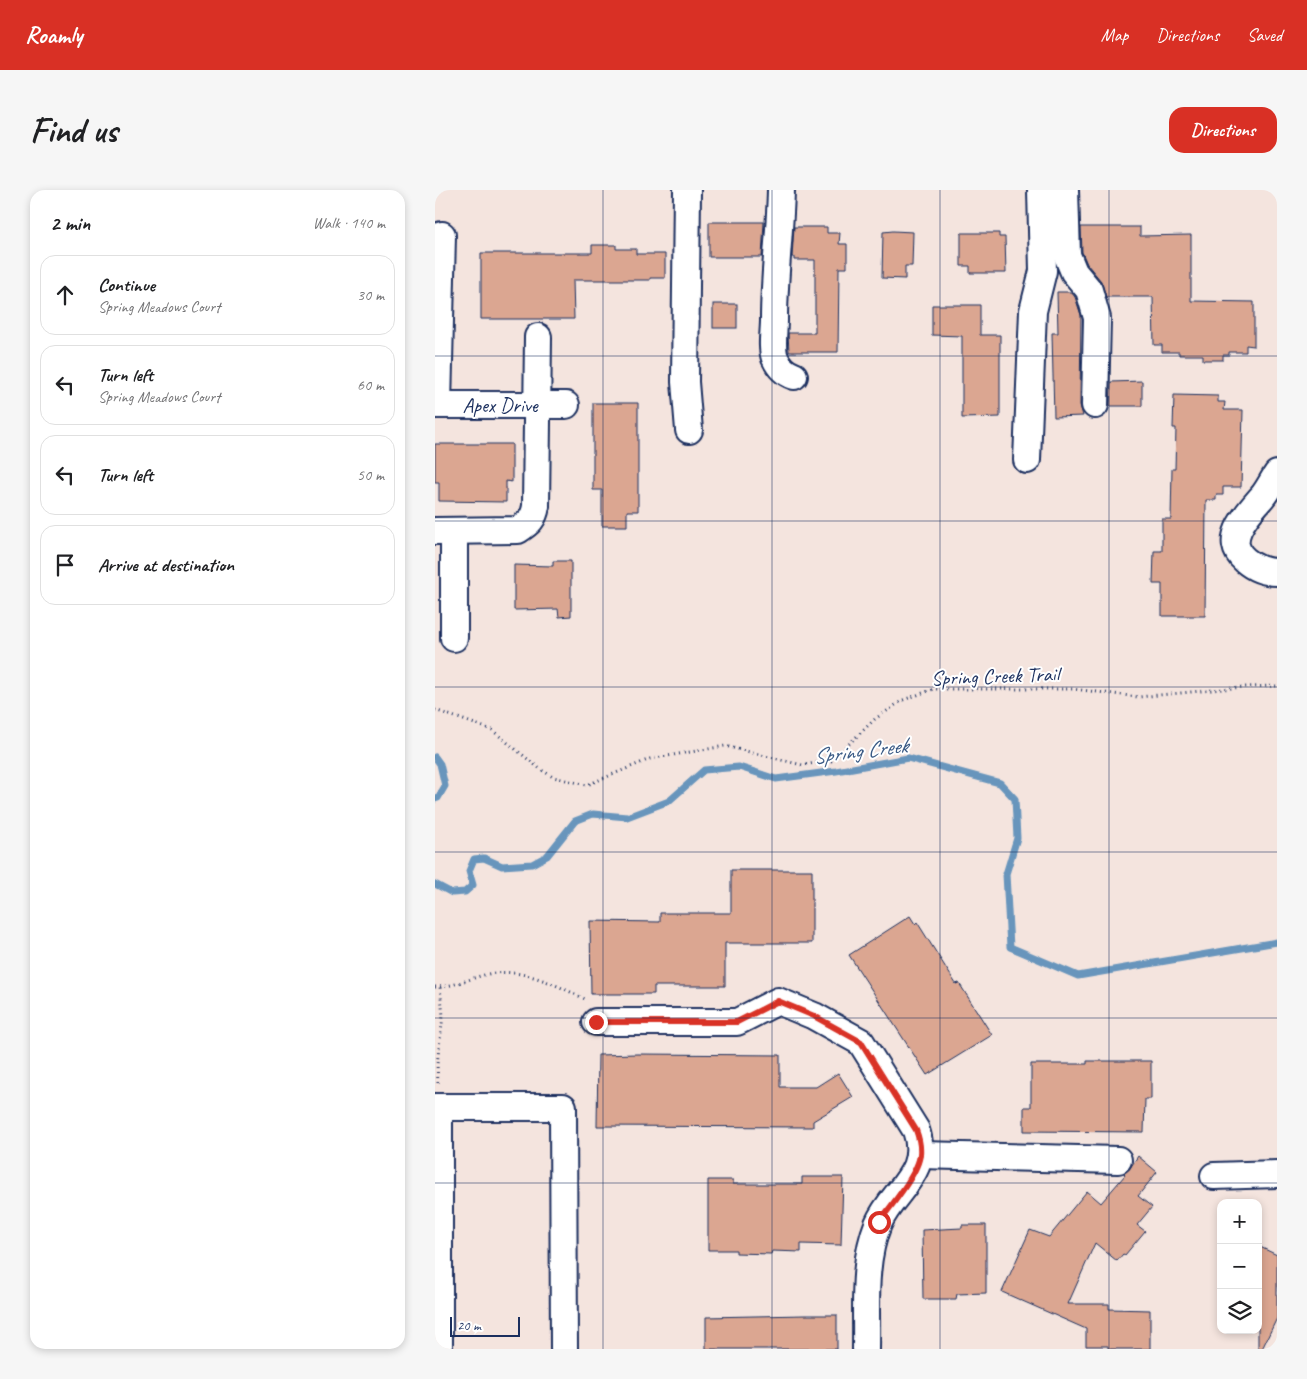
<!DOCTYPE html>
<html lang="en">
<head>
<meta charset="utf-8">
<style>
	:root { --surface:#fff; --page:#f6f6f6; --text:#202124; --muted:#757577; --line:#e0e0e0; --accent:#d93025 }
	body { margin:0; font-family:Caveat,sans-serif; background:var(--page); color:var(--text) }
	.controls { position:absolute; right:15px; bottom:15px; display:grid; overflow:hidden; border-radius:10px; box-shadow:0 2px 8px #0003 }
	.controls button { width:45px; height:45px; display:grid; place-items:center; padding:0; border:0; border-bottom:1px solid var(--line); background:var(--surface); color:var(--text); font:25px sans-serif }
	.scale { position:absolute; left:15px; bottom:12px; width:70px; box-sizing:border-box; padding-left:5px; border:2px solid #1b2f5e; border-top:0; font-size:14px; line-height:18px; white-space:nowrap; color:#1b2f5e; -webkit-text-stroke:4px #fff; paint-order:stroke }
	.stop { position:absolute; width:15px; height:15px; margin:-11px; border:4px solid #d93025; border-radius:50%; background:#fff }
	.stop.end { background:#d93025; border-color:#fff; box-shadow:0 1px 5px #0008 }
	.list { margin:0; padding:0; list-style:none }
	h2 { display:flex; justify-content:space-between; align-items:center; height:65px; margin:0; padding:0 20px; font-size:21px }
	h2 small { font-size:16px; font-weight:400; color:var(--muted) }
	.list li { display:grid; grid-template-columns:32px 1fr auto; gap:15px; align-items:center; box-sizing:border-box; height:80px; margin:0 10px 10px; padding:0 10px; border:1px solid var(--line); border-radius:15px }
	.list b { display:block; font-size:19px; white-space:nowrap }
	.list p { margin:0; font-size:16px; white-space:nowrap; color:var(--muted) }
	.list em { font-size:16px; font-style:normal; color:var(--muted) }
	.icon { flex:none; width:28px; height:28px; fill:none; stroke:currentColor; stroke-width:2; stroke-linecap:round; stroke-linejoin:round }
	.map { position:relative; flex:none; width:842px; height:1159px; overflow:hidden; border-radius:15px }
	header { display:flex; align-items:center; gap:30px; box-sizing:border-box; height:70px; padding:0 25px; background:var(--accent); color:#fff }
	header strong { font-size:24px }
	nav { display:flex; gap:28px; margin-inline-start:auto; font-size:18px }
	.intro { display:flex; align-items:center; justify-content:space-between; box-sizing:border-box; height:120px; padding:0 30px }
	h1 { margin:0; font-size:35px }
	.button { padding:12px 22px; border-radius:15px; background:var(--accent); color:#fff; font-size:18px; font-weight:700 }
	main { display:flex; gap:30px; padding:0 30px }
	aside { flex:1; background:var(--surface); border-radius:15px; box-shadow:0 2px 8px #0003 }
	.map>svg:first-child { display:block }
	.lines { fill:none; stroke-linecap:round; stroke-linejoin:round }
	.stream { stroke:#6795bc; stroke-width:7 }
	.building { fill:#dba691; stroke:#1b2f5e }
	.minor-casing { stroke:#1b2f5e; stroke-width:30 }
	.path { stroke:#1b2f5e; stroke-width:3; stroke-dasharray:1 4; stroke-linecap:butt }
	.minor { stroke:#fff; stroke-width:26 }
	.route { stroke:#d93025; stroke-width:6 }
	.grid { fill:none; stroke:#1b2f5e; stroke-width:1; stroke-opacity:0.55 }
	.labels { text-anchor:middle; stroke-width:4; stroke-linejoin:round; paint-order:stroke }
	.street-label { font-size:21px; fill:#1b2f5e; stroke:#fff }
	.water-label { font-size:22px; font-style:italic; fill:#3a5a85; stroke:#fff }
</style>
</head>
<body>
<header>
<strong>Roamly</strong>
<nav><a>Map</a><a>Directions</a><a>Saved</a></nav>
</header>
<div class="intro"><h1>Find us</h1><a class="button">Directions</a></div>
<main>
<aside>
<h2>2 min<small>Walk · 140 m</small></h2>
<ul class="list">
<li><svg class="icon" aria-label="ahead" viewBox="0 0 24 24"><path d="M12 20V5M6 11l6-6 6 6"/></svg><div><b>Continue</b><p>Spring Meadows Court</p></div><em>30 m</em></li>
<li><svg class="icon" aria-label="left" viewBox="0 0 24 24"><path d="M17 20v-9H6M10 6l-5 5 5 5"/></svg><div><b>Turn left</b><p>Spring Meadows Court</p></div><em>60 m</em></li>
<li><svg class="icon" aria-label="left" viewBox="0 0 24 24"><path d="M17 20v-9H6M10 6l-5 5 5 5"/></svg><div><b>Turn left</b></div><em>50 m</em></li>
<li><svg class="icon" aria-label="arrive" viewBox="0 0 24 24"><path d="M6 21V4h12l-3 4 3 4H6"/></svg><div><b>Arrive at destination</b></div></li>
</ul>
</aside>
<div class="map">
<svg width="842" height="1159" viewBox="0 0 842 1159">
	<rect width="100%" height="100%" fill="#f4e4de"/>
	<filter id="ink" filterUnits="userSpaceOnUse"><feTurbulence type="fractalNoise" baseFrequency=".02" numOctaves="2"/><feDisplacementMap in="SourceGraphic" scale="10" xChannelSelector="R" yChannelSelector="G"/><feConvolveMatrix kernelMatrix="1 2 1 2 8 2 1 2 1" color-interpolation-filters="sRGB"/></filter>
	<g filter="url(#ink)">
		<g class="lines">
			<!-- stream -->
			<g class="stream">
				<polyline points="0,567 5,574 10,596 3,608 0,609"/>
				<polyline points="0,694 17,703 30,702 38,695 34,681 39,669 49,668 67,676 97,674 112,666 140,631 158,624 192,627 234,611 269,580 304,577 341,589 401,581 473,568 565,593 580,609 582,648 571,684 575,757 643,786 842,752"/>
			</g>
		</g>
		<!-- building -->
		<g class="building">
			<polygon points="274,32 329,32 327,67 274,67"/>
			<polygon points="359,37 392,37 392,43 405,43 404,54 412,54 412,78 404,78 403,162 354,162 353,143 380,143 380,70 359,70 359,67 357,67"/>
			<polygon points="646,37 705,37 705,46 756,45 756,111 819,112 819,156 811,155 811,162 794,162 794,165 788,165 788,170 768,170 768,165 744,165 744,162 727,162 727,155 719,155 718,107 671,107 666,91 652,74 647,62"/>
			<polygon points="458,41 478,42 477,76 470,76 470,89 447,88 448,42"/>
			<polygon points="526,43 564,43 564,47 570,47 571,83 535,83 535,76 526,76"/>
			<polygon points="157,55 181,55 181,59 201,59 201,64 230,64 230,88 215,88 215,90 138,90 139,129 46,129 46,63 157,63"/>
			<polygon points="622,102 636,102 640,107 646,125 645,215 648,226 619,227 617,143 623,143"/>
			<rect x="278" y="114" width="24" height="24"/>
			<polygon points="497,115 545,115 545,145 565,145 565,227 527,228 527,146 497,145"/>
			<polygon points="707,191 707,216 675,216 676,192"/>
			<polygon points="739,205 783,206 783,212 790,212 789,220 808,220 806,297 788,297 788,305 781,305 781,310 771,310 770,426 727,426 727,394 718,394 719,361 727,361 727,329 736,329 737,279 740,279 741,238 738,238"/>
			<polygon points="158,213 203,213 203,321 192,321 192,336 167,336 167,300 158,300"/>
			<polygon points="0,254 77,254 77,292 71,291 71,312 4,311 4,292 0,292"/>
			<polygon points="118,371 136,371 136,426 124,427 123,419 79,420 79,375 118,376"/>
			<polygon points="296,680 377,680 377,753 290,753 290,796 219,796 219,804 156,804 155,731 225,732 225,723 296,723"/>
			<polygon points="475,726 480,734 482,732 521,794 524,793 557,845 492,885 414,765"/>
			<polygon points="202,864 345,865 345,897 381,897 403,883 418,907 378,931 378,937 162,936 163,865"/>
			<polygon points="652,871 716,871 716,909 710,909 709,942 589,941 589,917 596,917 596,874 652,874"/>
			<polygon points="703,966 722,982 703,1006 717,1017 702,1035 710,1041 690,1065 688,1064 682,1071 660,1053 633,1114 674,1114 674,1119 715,1120 715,1159 673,1159 673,1156 651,1156 651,1139 567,1102 595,1040 614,1047 652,1001 666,1013 690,985 689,984 695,978"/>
			<polygon points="367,987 408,987 406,1055 366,1054 366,1062 337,1061 336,1064 301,1063 301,1060 273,1060 273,990 298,990 298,994 367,994"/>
			<polygon points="527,1035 551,1035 551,1103 522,1104 521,1109 488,1109 487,1040 527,1038"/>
			<polygon points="823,1056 842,1065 842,1128 827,1159 823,1159"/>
			<polygon points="370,1125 402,1125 402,1159 271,1159 271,1127"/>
		</g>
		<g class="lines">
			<defs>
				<g id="minor">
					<polyline points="252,0 250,192 254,240"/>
					<path d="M 346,0 C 345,43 339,86 339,130 C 339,142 336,157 340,168 C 344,177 350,183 359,186"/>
					<polyline points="630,0 632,65 639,82 654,100 662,128 660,215"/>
					<polyline points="0,215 131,215"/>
					<polyline points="3,215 7,45"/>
					<polyline points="592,270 598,121 608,81 606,0"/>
					<path d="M 842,284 C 837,291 833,300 827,307 C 814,322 786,350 810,370 C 819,378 830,382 842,382"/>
					<path d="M 0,341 L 83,340 C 94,333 99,329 101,316 L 103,147"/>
					<polyline points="19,341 19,448"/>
					<path d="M 161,832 L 302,832 L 343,811 L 379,826 L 426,852 L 481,940 C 496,984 458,999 443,1034 C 427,1074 432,1117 431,1159"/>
					<polyline points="0,917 128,917 129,1159"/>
					<polyline points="485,965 683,970"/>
					<polyline points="779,986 842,984"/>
					<polyline points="4,1159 4,917"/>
				</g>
			</defs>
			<!-- minor casing -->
			<use href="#minor" class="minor-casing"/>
			<!-- path -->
			<g class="path">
				<polyline points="0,520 57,540 105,579 118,587 152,595 215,569 290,556 367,575 396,571 440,529 468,510 499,499 638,499 703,507 809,497 842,496"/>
				<path d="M 0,797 C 19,797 35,788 53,784 C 88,777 121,795 152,810"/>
				<polyline points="3,893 2,874 8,826 5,797"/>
			</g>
			<!-- minor -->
			<use href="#minor" class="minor"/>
		</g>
	</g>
	<g class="lines" filter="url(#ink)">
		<!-- route -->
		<path class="route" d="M 161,832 L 302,832 L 343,811 L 379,826 L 426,852 L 481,940 C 484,948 486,955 485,964 C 484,982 456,1016 444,1032"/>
	</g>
	<!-- grid -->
	<path class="grid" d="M 168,0 L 168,1159M 337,0 L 337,1159M 505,0 L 505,1159M 674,0 L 674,1159M 0,166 L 842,166M 0,331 L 842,331M 0,497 L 842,497M 0,662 L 842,662M 0,828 L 842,828M 0,993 L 842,993"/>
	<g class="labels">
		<!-- street labels -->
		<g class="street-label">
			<text x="65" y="222">Apex Drive</text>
			<text transform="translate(560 486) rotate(-2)" y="7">Spring Creek Trail</text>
		</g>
		<!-- water labels -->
		<g class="water-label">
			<text transform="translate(425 560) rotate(-7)" y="8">Spring Creek</text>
		</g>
	</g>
</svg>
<div class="controls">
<button>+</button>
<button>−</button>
<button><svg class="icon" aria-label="layers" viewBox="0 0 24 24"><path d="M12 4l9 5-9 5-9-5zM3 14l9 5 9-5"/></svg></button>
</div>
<div class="scale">20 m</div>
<div class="stop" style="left:444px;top:1032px"></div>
<div class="stop end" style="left:161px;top:832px"></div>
</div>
</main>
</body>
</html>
